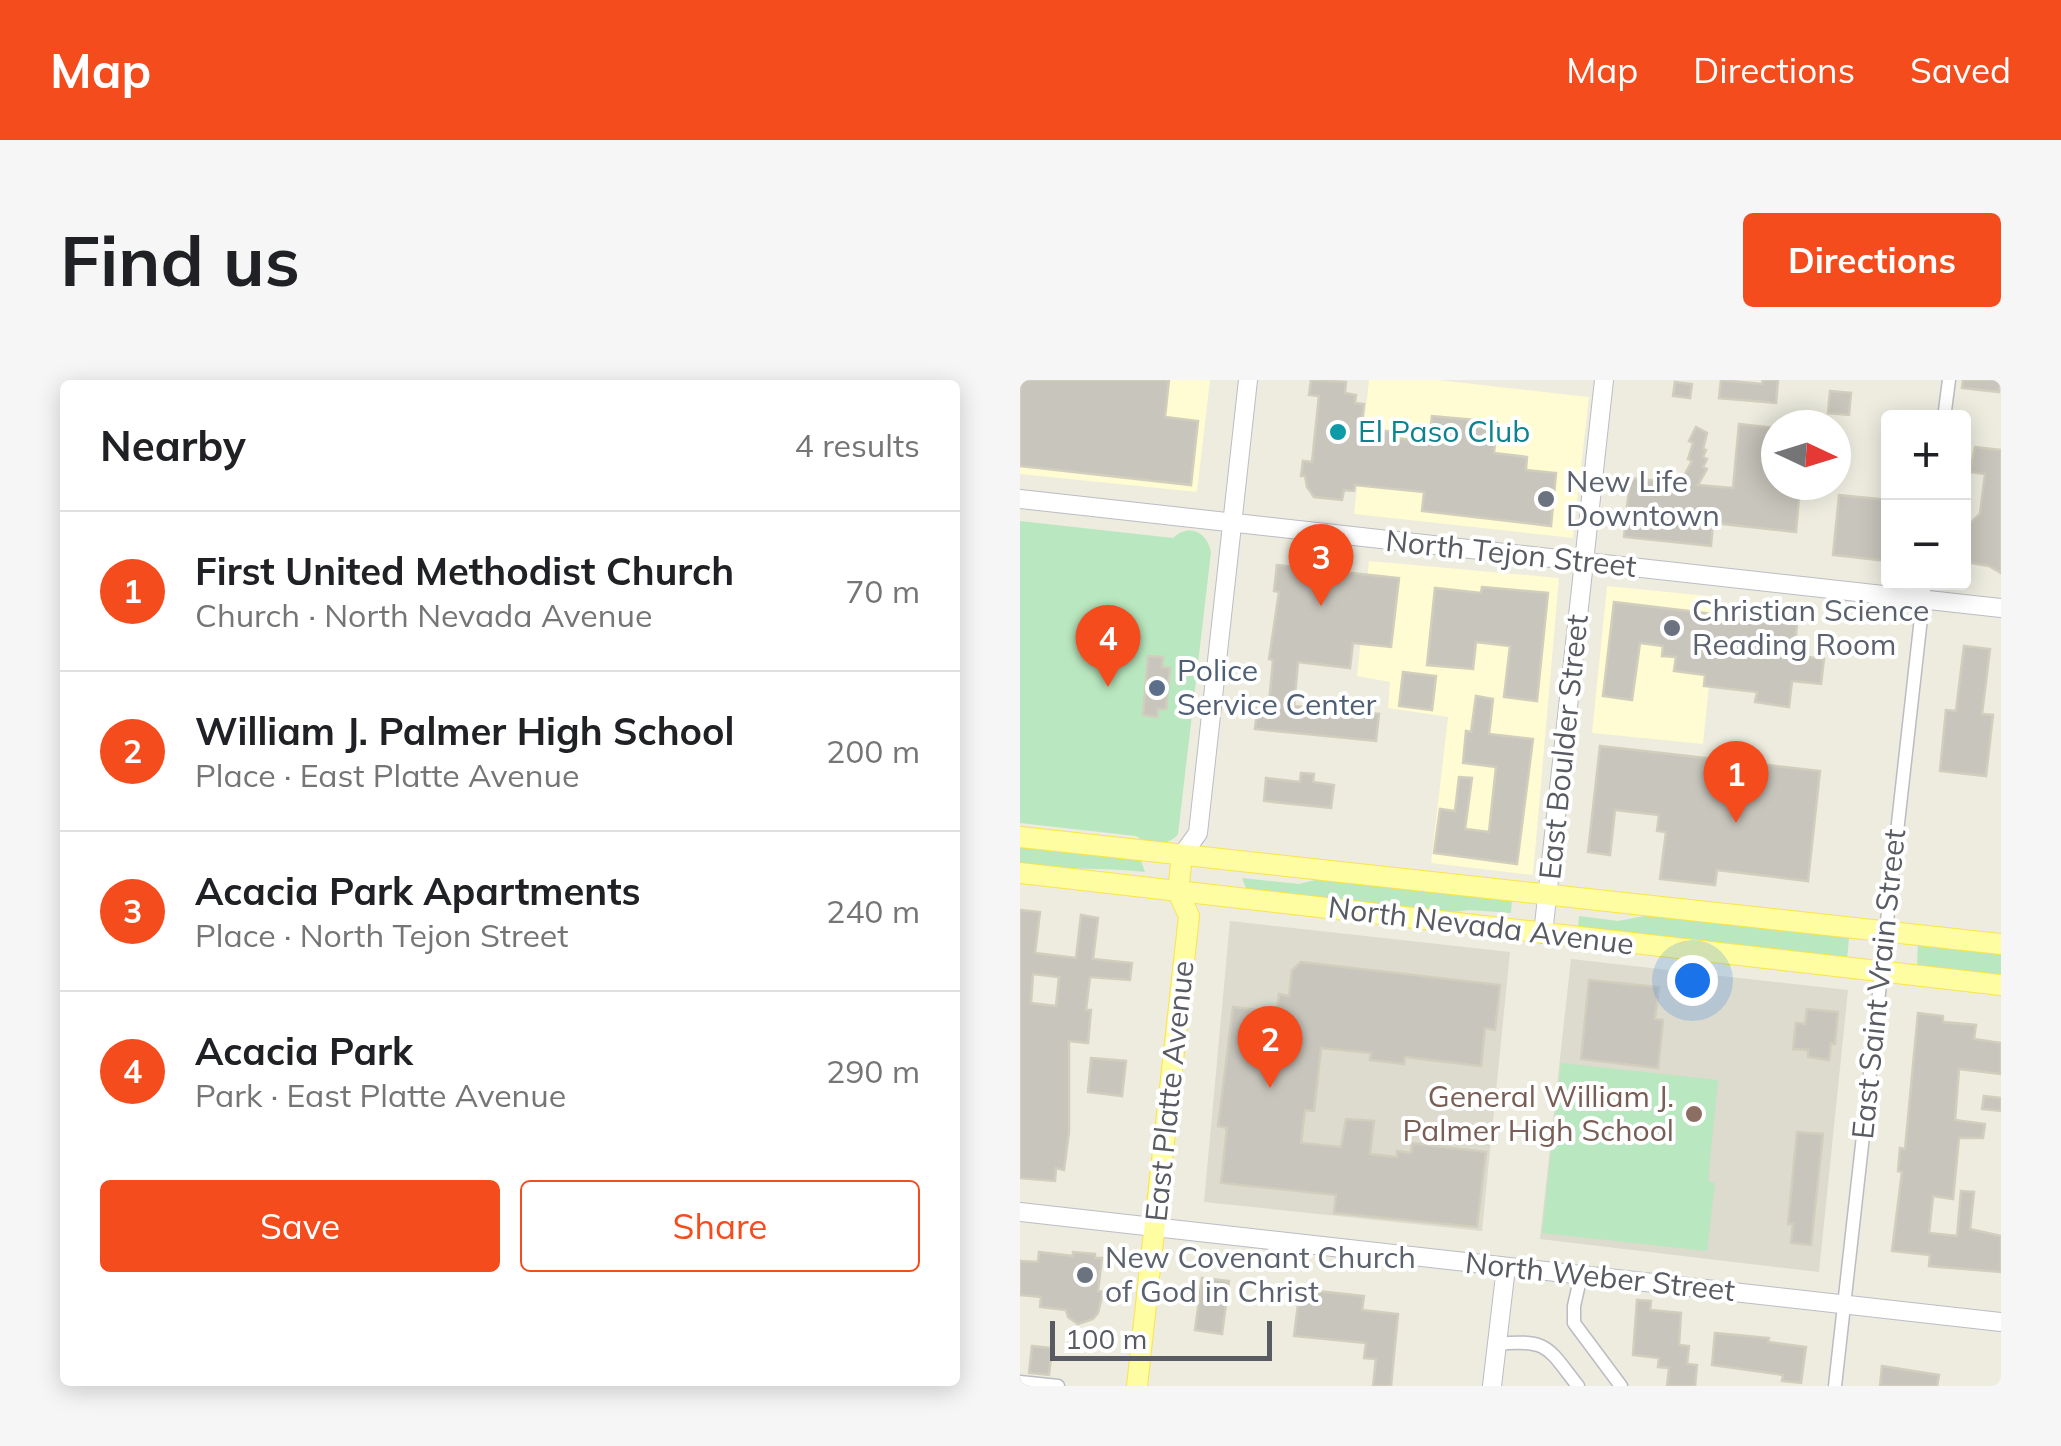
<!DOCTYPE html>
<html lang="en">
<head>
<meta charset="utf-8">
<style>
	:root { --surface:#fff; --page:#f6f6f6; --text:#202124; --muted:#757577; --line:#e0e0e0; --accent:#f54c1d }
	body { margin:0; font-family:Mulish,sans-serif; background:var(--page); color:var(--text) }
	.controls { position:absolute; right:30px; top:30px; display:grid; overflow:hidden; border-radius:10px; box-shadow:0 5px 25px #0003 }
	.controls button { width:90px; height:90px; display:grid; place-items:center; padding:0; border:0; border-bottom:2px solid var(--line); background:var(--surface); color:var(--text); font:50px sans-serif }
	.compass { position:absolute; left:741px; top:30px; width:90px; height:90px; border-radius:50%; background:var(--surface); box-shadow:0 5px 25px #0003; rotate:94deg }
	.scale { position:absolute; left:30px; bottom:25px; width:222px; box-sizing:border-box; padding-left:10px; border:5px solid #585b62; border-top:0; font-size:28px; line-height:35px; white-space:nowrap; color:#585b62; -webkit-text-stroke:8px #fff; paint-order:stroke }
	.you { position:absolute; left:672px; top:600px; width:35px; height:35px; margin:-25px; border:8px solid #fff; border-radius:50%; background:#1a73e8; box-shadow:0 0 0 15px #1a73e833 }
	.badge { display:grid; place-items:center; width:65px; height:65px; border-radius:50%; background:var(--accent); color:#fff; font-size:32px; font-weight:700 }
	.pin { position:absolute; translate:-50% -82px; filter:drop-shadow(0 2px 5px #0008) }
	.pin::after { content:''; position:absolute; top:52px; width:35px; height:30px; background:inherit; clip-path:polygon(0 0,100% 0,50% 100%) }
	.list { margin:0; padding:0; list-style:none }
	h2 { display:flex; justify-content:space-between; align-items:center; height:130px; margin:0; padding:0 40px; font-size:42px }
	h2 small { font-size:32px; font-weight:400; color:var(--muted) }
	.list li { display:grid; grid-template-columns:65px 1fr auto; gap:30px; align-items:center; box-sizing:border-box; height:160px; padding:0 40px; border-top:2px solid var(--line) }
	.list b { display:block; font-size:38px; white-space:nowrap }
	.list p { margin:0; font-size:32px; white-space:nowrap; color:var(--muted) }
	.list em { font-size:32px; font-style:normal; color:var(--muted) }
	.actions { display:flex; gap:20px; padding:30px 40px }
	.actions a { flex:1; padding:22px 0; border:2px solid var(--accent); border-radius:10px; text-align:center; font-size:35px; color:var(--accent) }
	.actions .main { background:var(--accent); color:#fff }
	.map { position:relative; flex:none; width:981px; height:1006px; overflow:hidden; border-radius:10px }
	header { display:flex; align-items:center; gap:60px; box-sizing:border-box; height:140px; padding:0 50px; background:var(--accent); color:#fff }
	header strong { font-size:48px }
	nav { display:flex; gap:55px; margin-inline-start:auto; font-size:35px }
	.intro { display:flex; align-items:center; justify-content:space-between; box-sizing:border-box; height:240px; padding:0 60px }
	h1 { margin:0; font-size:70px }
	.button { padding:25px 45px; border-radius:10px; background:var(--accent); color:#fff; font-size:35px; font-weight:700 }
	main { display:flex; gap:60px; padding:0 60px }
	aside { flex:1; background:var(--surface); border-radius:10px; box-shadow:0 5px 25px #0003 }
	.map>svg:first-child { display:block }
	.commercial { fill:#fffbd2 }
	.education { fill:#dcdbce }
	.green { fill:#b9e7bf }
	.building { fill:#c8c5bc; stroke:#d2cebd; stroke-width:2.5; fill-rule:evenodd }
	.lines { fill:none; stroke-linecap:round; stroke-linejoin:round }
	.street-casing { stroke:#babcc2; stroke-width:15 }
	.secondary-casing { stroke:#babdc5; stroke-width:20 }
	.primary-casing { stroke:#fbe34a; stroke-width:22 }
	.street { stroke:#fff; stroke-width:12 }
	.secondary { stroke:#fff; stroke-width:18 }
	.primary { stroke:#fffda2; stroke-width:20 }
	.culture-dot { fill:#0f9aa8; stroke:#fff; stroke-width:4 }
	.worship-dot { fill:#6b7280; stroke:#fff; stroke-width:4 }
	.service-dot { fill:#5c6f8a; stroke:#fff; stroke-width:4 }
	.education-dot { fill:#8d6e63; stroke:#fff; stroke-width:4 }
	.labels { text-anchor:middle; stroke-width:8; stroke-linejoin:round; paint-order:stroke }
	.culture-label { font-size:30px; fill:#0d838f; stroke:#fff; text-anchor:start }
	.worship-label { font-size:30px; fill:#5b616d; stroke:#fff; text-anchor:start }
	.street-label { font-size:30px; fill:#585b62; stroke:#fff }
	.service-label { font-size:30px; fill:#4e5e75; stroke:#fff; text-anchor:start }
	.education-label { font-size:30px; fill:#785e54; stroke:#fff; text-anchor:end }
</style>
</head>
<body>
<header>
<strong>Map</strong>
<nav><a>Map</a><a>Directions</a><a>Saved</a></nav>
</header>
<div class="intro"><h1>Find us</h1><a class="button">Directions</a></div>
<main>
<aside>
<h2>Nearby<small>4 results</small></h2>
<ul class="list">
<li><span class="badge">1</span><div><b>First United Methodist Church</b><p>Church · North Nevada Avenue</p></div><em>70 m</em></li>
<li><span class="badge">2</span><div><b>William J. Palmer High School</b><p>Place · East Platte Avenue</p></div><em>200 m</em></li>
<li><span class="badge">3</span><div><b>Acacia Park Apartments</b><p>Place · North Tejon Street</p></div><em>240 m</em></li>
<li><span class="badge">4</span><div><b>Acacia Park</b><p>Park · East Platte Avenue</p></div><em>290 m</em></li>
</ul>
<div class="actions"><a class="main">Save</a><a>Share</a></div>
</aside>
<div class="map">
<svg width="981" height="1006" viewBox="0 0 981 1006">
	<rect width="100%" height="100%" fill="#edecdf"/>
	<!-- commercial -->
	<g class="commercial">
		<polygon points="0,0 190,0 177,112 0,94"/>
		<polygon points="349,0 418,0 569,17 553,158 334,134"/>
		<polygon points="349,181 539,198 513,495 411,483 428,337 368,328 370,302 337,296"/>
		<polygon points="587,206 698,217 683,364 572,353"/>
	</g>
	<!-- education -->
	<g class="education">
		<polygon points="210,541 490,572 462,851 184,822"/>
		<polygon points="551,579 828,610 799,892 520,859"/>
	</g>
	<!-- green -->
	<g class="green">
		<path d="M 0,141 L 153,158 C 169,143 187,152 191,172 L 158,454 C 148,467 129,465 116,456 L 0,443 Z"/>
		<path d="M 0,464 L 120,478 L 125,492 C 83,487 42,490 0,485 Z"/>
		<polygon points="222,498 279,504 303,498 492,519 491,533 449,530 418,534 227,511"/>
		<polygon points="630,535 829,557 827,580 558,551 559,536 598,541"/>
		<polygon points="898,563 981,573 981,596 897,586"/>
		<polygon points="541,683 698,700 688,801 695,803 687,871 522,853"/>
	</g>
	<!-- building -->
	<g class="building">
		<polygon points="0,0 149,0 145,37 178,41 171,105 0,86"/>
		<polygon points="291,0 326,2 325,13 336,15 335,23 344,24 341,49 377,52 376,58 409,62 412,36 477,42 474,73 507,77 506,90 536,93 531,146 402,131 404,112 335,105 334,111 324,110 322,120 294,117 287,107 285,96 281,96 283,81 292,82 299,16 289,15"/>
		<polygon points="701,0 742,4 743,0 758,0 756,23 699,18"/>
		<polygon points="943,0 980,0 979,12 942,8"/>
		<polygon points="655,2 672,4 670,18 653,16"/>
		<polygon points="810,11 831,13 829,35 808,33"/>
		<polygon points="719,44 756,48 756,105 780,105 776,152 693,143 691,166 604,157 610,98 660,103 672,81 668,79 673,63 669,61 676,47 687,53 683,69 686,70 683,77 687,79 683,87 687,89 678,105 713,108"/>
		<polygon points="955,67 981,70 981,193 969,186 952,183 946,174 949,144 960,134 965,94 950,92"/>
		<polygon points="819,115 868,120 868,181 813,175"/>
		<polygon points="257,185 379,198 371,267 333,263 330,288 278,282 274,326 359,334 356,361 235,349 238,322 249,323 253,280 249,279 259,212 254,211"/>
		<polygon points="462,207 528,213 517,321 484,317 490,266 456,262 453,289 407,285 415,208 461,213"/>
		<polygon points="594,222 777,244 774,275 804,279 801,304 772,301 769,327 735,322 737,312 684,306 685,295 654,291 656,277 642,276 643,266 620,263 612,320 583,316"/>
		<polygon points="944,266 970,269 962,334 973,335 966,396 920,391 926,330 936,331"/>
		<polygon points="128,276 143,277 142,287 150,288 146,329 138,329 137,337 123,335"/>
		<polygon points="383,292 416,296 412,330 379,326"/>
		<polygon points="456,316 473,319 469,354 513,359 497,484 414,473 420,429 435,431 439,397 452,398 445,449 469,452 476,387 443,383 446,351 451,352"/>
		<polygon points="580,366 800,391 788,501 697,490 695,505 640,499 646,452 637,451 639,435 595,430 590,475 568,472"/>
		<polygon points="281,393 294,394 293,402 314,405 311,428 244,421 246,398 280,402"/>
		<path d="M 0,530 L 20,532 L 15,573 L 56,578 L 61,535 L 78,538 L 73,579 L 112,583 L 110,600 L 70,597 L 66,630 L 71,630 L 68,663 L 49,661 L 49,752 L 44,790 L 36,788 L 35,801 L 0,798 ZM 13,594 L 39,597 L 36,626 L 11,623 Z"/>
		<polygon points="281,582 480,605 475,650 465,648 461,686 385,677 384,684 350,680 351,673 301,668 294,731 285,730 281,763 321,767 326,739 354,741 350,774 377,777 377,771 391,773 392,763 466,772 457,847 314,833 316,815 201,803 207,748 198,746 213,627 257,632 259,614 269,616 272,590"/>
		<polygon points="569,600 639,607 635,639 643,640 638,688 561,679"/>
		<polygon points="787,629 818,632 815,664 811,663 809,680 788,677 788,670 773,669 776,643 785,644"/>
		<polygon points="898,633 923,636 923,642 956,645 954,659 981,663 981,694 939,689 935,740 965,744 963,758 939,758 933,819 913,816 909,853 937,856 941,811 954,812 950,849 981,856 981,892 909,886 910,875 872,871 882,792 878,791 880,768 885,769"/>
		<polygon points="71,678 106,681 102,716 68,712"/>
		<polygon points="964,716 981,718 981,731 962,729"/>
		<polygon points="777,752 803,754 791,865 771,863 773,844 768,844"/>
		<polygon points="19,872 53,876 53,872 75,874 75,878 82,878 78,911 83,912 78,933 73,939 58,944 48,937 46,930 20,927 21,917 0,915 0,881 18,882"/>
		<polygon points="182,898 209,901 202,954 175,950"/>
		<polygon points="280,909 344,916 342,930 378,934 371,1006 353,1006 356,979 344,978 346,963 274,956"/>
		<polygon points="617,920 631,921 630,930 661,933 659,965 669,966 667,984 677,985 675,1006 647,1006 649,988 638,987 639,978 613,975"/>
		<polygon points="695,953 749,958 748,962 786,967 781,1003 762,1001 763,995 692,985"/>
		<polygon points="12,966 32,968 29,995 9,993"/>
		<polygon points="862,986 919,995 917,1006 860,1006"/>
	</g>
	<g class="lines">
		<defs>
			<g id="street">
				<polyline points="924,38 929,0"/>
				<polyline points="561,895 554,926 554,943 601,1006"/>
				<path d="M 477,964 C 529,959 527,967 558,1006"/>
				<polyline points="0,1002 38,1006"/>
				<polyline points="815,1006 905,202"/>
			</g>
			<g id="secondary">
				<polyline points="0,119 981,228"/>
				<polyline points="162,475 178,453 228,0"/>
				<polyline points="523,554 584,0"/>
				<polyline points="0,832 981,942"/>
				<polyline points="472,1006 486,887"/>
			</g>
			<g id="primary">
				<polyline points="0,457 981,564"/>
				<polyline points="0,493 981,605"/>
				<polyline points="117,1006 169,536 158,512 162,475"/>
			</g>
		</defs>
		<!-- street casing -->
		<use href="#street" class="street-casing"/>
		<!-- secondary casing -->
		<use href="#secondary" class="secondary-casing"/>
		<!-- primary casing -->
		<use href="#primary" class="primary-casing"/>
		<!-- street -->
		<use href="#street" class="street"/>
		<!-- secondary -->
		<use href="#secondary" class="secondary"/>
		<!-- primary -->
		<use href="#primary" class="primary"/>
	</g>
	<!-- markers -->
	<circle class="culture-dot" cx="318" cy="52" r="10"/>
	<g class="worship-dot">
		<circle cx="526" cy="119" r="10"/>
		<circle cx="652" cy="248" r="10"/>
		<circle cx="65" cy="895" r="10"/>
	</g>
	<circle class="service-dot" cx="137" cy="308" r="10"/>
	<circle class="education-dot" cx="674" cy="734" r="10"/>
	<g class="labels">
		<!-- culture labels -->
		<g class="culture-label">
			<text x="338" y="62">El Paso Club</text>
		</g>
		<!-- worship labels -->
		<g class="worship-label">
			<text x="546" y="112">New Life<tspan x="546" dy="34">Downtown</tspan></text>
			<text x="672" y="241">Christian Science<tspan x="672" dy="34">Reading Room</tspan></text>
			<text x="85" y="888">New Covenant Church<tspan x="85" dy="34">of God in Christ</tspan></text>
		</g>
		<!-- street labels -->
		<g class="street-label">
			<text transform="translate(491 174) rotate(6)" y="10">North Tejon Street</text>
			<text transform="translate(544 367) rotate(-84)" y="10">East Boulder Street</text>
			<text transform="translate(461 546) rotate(7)" y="10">North Nevada Avenue</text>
			<text transform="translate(859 604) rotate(-84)" y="10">East Saint Vrain Street</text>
			<text transform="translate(150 711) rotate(-84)" y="10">East Platte Avenue</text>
			<text transform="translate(580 897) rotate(6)" y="10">North Weber Street</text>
		</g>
		<!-- service labels -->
		<g class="service-label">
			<text x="157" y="301">Police<tspan x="157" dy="34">Service Center</tspan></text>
		</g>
		<!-- education labels -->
		<g class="education-label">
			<text x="654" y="727">General William J.<tspan x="654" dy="34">Palmer High School</tspan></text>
		</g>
	</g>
</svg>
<div class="controls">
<button>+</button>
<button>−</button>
</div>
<svg class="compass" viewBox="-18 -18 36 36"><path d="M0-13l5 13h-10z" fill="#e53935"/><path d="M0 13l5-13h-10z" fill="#757577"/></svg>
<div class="scale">100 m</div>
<div class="you"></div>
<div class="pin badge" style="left:716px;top:443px">1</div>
<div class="pin badge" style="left:250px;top:708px">2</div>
<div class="pin badge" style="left:301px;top:226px">3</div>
<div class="pin badge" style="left:88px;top:307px">4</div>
</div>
</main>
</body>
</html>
